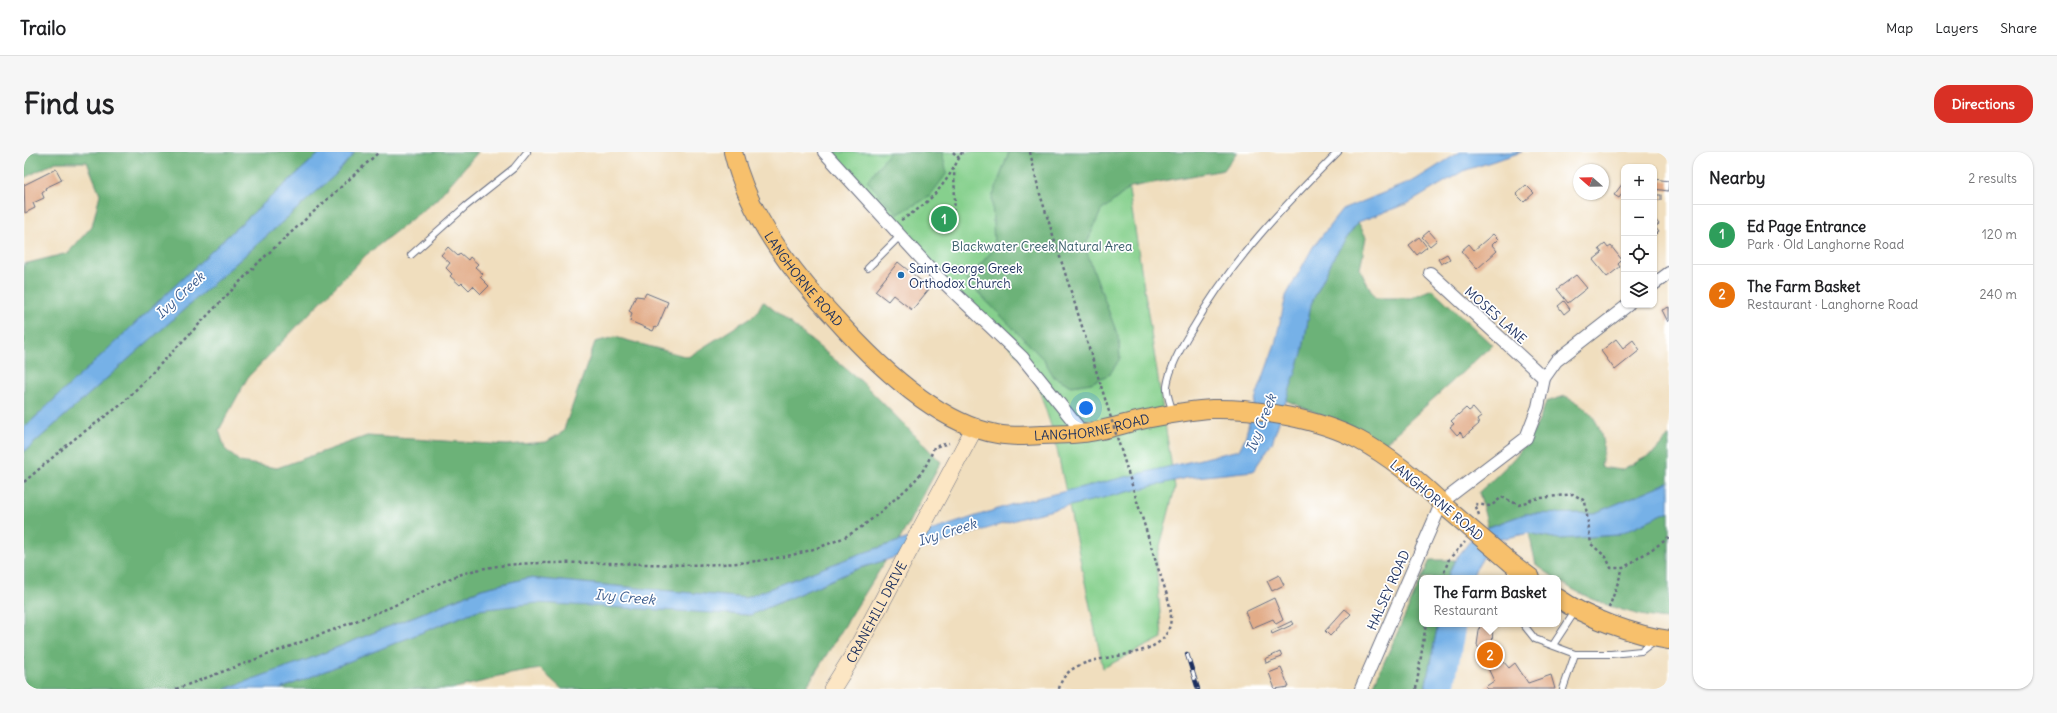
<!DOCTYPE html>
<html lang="en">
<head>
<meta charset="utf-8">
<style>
	:root { --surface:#fff; --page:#f6f6f6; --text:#202124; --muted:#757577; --line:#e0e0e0; --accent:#d93025 }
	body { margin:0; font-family:Delius,sans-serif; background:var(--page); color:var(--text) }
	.controls { position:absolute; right:12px; top:12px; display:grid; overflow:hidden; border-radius:8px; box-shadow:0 1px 3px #0004 }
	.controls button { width:36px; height:36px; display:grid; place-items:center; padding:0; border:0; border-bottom:1px solid var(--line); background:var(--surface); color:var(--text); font:20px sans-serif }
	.compass { position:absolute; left:1549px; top:12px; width:36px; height:36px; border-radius:50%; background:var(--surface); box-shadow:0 1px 3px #0004; rotate:290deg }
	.you { position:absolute; left:1062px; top:256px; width:14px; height:14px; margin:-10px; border:3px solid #fff; border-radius:50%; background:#1a73e8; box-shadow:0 0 0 6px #1a73e833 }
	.badge { display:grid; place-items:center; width:26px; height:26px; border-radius:50%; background:var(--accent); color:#fff; font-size:13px; font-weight:700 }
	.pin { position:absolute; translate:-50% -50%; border:2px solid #fff; box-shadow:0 1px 4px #0006 }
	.popup { position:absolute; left:1395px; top:423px; width:142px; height:52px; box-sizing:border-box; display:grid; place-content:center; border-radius:8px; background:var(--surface); filter:drop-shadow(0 1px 3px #0005); font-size:13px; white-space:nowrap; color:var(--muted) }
	.popup b { font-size:15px; color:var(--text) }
	.popup::after { content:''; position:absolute; left:50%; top:100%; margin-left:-8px; border:8px solid transparent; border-top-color:var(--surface) }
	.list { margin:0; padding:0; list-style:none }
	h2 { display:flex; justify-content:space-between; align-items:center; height:52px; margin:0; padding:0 16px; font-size:17px }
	h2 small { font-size:13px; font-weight:400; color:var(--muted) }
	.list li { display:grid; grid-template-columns:26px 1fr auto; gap:12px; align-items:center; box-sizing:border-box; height:60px; padding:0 16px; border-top:1px solid var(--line) }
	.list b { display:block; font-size:15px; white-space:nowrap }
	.list p { margin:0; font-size:13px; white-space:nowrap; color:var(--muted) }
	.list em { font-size:13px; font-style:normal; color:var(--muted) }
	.icon { flex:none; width:22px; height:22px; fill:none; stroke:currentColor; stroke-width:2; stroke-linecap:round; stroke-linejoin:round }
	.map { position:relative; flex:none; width:1645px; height:537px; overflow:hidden; border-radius:16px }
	header { display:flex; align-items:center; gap:24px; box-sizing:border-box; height:56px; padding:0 20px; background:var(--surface); border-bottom:1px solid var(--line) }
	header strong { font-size:19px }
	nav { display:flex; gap:22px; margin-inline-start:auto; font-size:14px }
	.intro { display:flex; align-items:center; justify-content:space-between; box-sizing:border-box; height:96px; padding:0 24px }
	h1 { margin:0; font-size:28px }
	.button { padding:10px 18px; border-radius:16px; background:var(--accent); color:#fff; font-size:14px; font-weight:700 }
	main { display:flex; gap:24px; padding:0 24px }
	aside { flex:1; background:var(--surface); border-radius:16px; box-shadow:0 1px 3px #0004 }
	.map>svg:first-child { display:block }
	.green { fill:#86d08d; stroke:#508076 }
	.forest { fill:#6cb278; stroke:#44706b }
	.water { fill:#76b1e7; stroke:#4870a2 }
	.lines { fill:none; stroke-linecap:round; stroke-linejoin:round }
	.river { stroke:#76b1e7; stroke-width:24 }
	.building { fill:#e2ac88 }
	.lane-casing { stroke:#666c80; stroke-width:8 }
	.street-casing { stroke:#666c80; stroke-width:14 }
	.secondary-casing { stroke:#666c80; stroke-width:18 }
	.primary-casing { stroke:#666c80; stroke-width:20 }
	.path { stroke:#666c80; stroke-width:2.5; stroke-dasharray:3 3; stroke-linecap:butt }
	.lane { stroke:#fff; stroke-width:6 }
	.street { stroke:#fff; stroke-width:12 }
	.secondary { stroke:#fce6c4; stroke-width:17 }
	.primary { stroke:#f7c06c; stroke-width:18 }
	.rail-casing { stroke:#1b2f5e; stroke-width:4.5 }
	.rail { stroke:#fff; stroke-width:3; stroke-dasharray:9; stroke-linecap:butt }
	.primary-bridge-casing { stroke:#666c80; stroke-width:20; stroke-linecap:butt }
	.path-bridge { stroke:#666c80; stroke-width:2.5; stroke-dasharray:3 3; stroke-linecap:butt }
	.primary-bridge { stroke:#f7c06c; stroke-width:18 }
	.poi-dot { fill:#1f6fb2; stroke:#fff; stroke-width:1.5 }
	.labels { text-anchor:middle; stroke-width:3.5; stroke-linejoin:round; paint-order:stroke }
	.park-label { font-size:13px; fill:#3b5f6c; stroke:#fff }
	.poi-label { font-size:13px; fill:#1b2f5e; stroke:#fff; text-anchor:start }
	.street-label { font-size:13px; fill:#1b2f5e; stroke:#fff }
	.water-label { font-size:14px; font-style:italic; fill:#3b5c8e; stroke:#fff }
</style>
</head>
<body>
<header>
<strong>Trailo</strong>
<nav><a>Map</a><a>Layers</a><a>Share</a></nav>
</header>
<div class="intro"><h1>Find us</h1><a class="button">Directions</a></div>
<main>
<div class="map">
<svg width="1645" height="537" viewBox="0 0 1645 537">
	<rect width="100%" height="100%" fill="#fff"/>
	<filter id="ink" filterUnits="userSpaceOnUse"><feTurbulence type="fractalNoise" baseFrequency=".025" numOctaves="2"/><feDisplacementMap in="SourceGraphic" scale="8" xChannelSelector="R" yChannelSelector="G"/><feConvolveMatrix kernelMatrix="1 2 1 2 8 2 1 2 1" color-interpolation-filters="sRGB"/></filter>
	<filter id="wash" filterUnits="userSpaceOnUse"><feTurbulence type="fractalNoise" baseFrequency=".012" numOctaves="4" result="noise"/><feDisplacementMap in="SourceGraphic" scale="16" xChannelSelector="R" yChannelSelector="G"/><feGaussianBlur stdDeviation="0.9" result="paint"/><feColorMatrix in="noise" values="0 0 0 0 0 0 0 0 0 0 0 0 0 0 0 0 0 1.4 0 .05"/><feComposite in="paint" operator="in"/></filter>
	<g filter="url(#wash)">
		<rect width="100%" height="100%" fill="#f0debe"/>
		<!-- green -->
		<polygon class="green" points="800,0 1099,0 1151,336 1132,410 1138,486 1079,516 1030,283 1009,219"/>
		<!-- forest -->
		<g class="forest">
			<polygon points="0,0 297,0 207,81 0,276 0,112 44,101 68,74 76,42 63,10 32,10 0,26"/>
			<polygon points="331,0 454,0 412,48 342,103 224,225 195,278 201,297 216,310 253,316 343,284 483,293 522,290 539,280 571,190 591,185 664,205 732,162 739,149 838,230 917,310 875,389 833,403 722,446 504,426 457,437 285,507 201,537 0,537 0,300 311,23"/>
			<polygon points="866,0 918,0 923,21 905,45 874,62 843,29"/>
			<polygon points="985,0 1213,0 1200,18 1107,35 1077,59 1061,95 1095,187 1096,206 1086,222 1067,231 1048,234 1030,225 1020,208 942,128 970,97 968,46"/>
			<polygon points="1334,70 1342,85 1336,117 1351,146 1387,146 1408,137 1468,193 1360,292 1331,277 1261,248 1278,201 1287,152 1311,103"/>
			<path d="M 1541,244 C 1564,254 1576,268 1579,293 C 1580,300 1578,308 1577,315 L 1597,318 L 1630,301 L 1645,284 L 1645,330 L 1571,361 L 1501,362 L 1464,375 L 1455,340 C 1485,313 1510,290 1522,250 Z"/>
			<path d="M 1645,359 L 1645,467 C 1617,466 1575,452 1550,438 C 1537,431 1526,422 1512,413 L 1505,381 L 1535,387 L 1593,383 Z"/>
			<polygon points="862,408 781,537 538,537 516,517 474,524 465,528 427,537 256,537 454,458 513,450 726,463 833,417"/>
			<polygon points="1406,408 1431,408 1423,426 1398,426 1398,472 1414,472 1401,537 1348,537"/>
		</g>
		<!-- water -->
		<g class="water">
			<polygon points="297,0 331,0 311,23 0,300 0,276 207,81"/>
			<polygon points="1436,0 1498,0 1439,19 1385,51 1334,70 1311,103 1287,152 1278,201 1248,291 1229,319 1162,326 1004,364 833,417 726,463 513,451 454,458 256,537 201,537 285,507 458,437 504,426 722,446 833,403 992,351 1215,298 1221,286 1231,248 1251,192 1262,144 1289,95 1318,58 1391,28"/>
			<polygon points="1645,330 1645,359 1593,383 1535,387 1505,381 1477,387 1468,390 1447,426 1423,426 1431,408 1454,379 1501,362 1571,361"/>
			<polygon points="1414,472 1427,472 1425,478 1416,537 1401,537"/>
		</g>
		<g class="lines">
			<!-- river -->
			<polyline class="river" points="1418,537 1430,472"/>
		</g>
		<g id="blocks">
			<!-- building -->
			<g class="building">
				<polygon points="32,17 38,28 21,36 22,38 18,41 20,46 9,51 11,56 1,61 0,33"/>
				<polygon points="1630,27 1645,29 1644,39 1630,37"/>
				<polygon points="1599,31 1600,39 1595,46 1590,43"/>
				<polygon points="1502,33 1510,41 1500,50 1492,42"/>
				<rect x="1630" y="43" width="7" height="5"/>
				<polygon points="1630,66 1635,72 1631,75 1635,80 1630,83"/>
				<polygon points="1405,79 1413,88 1406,94 1398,85"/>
				<polygon points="1469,82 1474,87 1468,93 1473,99 1453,117 1437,99 1445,92 1450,98"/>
				<polygon points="1395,85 1403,95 1393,103 1385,93"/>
				<polygon points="1581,92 1584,96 1587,94 1598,108 1594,112 1596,115 1583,125 1569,108 1578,101 1575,97"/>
				<polygon points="424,95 434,104 436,101 444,108 446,105 454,112 451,115 459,122 456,125 465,134 457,142 449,134 445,138 438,131 436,133 426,124 428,122 422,116 426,111 417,103"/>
				<polygon points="1423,102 1426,107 1417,112 1414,107"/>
				<polygon points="874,110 906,136 888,158 869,143 864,149 851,139"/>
				<polygon points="1552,123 1563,136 1544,151 1533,137"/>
				<polygon points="622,141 644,150 633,176 631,175 629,179 606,169 608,161 605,159 612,144 620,145"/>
				<polygon points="1540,149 1546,157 1540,162 1534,154"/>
				<polygon points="1645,155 1645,169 1644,170 1638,158"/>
				<polygon points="1592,187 1599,196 1609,188 1616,198 1591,218 1577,199"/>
				<polygon points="1442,256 1445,259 1449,256 1457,265 1453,268 1455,272 1440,285 1436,280 1433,283 1426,275 1430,272 1427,269"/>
				<polygon points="1255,423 1260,433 1248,439 1243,429"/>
				<polygon points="1250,446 1259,468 1252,472 1249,467 1228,476 1221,460"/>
				<polygon points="1321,457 1327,462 1306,484 1301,479"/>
				<polygon points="1268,469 1270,472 1248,482 1247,479"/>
				<polygon points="1456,472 1469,472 1468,496 1485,516 1491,511 1504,531 1527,523 1531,537 1463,537 1461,535 1470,529 1453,493"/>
				<polygon points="1256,500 1258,505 1242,511 1241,507"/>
				<polygon points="1257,516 1265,535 1251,537 1245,521"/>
			</g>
		</g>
	</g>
	<g filter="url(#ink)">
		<use href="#blocks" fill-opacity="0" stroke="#666c80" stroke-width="1"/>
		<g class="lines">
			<defs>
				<g id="lane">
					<polyline points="387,103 442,54 490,16 503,0"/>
					<polyline points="844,116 877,83"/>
					<path d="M 1149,261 C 1147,253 1142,242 1143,234 C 1146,214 1158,193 1169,176 C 1207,109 1260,54 1314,0"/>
					<polyline points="1487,415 1487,426"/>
					<polyline points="1499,472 1511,487 1551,502 1587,502 1617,499 1630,489"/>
					<polyline points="1529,493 1552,458"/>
					<polyline points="1539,537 1551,502"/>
				</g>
				<g id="street">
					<polyline points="800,0 914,125 998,205 1059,281"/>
					<polyline points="1406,121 1520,226"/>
					<polyline points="1630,132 1645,121"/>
					<polyline points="1337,537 1418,350 1502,286 1514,255 1520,226 1532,209 1604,153"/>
				</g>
				<g id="secondary">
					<path id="s1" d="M 808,537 L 830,502 L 951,275"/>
				</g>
				<g id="primary">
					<path id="s2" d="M 709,0 C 724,63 767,119 810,165 C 850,210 912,271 973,282 C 988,285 1003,284 1018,283 C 1031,282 1044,283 1058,281 C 1081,279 1104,270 1127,266 C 1147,262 1168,258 1188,257 C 1234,256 1295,267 1335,288 C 1369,306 1399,332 1426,359"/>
					<polyline points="1487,411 1507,426"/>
					<path d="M 1534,446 C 1562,466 1611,483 1645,488"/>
				</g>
			</defs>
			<!-- lane casing -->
			<use href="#lane" class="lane-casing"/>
			<!-- street casing -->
			<use href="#street" class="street-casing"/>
			<!-- secondary casing -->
			<use href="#secondary" class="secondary-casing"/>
			<!-- primary casing -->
			<use href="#primary" class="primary-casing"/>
			<!-- path -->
			<g class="path">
				<polyline points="929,0 935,6"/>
				<polyline points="1006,0 1015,39 1077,234"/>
				<polyline points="929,60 931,50 930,17"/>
				<path d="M 877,68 C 906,52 924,30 938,0"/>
				<polyline points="0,330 49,288 98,252 236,109 355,0"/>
				<polyline points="1455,363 1451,352 1467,354 1478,345 1495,353 1509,347 1549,342 1561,349 1567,392 1582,405 1587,416 1599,416 1645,386"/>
				<polyline points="1418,426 1425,407 1441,390"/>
				<polyline points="1585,456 1599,416"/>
				<path d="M 152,537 C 222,511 292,485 362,457 C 387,447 415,429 441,421 C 471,412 501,411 531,411 C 626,408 725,426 814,388 C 832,381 851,365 865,352 C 887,333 900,324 910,295 L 925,291"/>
				<path d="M 1035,537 C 1045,487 1147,523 1147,463 C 1147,451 1136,423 1132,410"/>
				<polyline points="1392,537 1402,472"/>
			</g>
			<!-- lane -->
			<use href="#lane" class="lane"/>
			<!-- street -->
			<use href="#street" class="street"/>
			<!-- secondary -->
			<use href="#secondary" class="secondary"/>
			<!-- primary -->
			<use href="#primary" class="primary"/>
			<defs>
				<polyline id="rail" points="1163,502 1174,537"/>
			</defs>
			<!-- rail casing -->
			<use href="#rail" class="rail-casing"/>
			<!-- rail -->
			<use href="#rail" class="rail"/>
			<defs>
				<polyline id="primary-bridge" points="1426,359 1487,411"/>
			</defs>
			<!-- primary-bridge casing -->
			<use href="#primary-bridge" class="primary-bridge-casing"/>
			<!-- path-bridge -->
			<polyline class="path-bridge" points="1077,234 1132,410"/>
			<!-- primary-bridge -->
			<use href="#primary-bridge" class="primary-bridge"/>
		</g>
	</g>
	<!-- markers -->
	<circle class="poi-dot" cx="877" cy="123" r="4"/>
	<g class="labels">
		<!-- park labels -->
		<g class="park-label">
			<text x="1018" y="99">Blackwater Creek Natural Area</text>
		</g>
		<!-- poi labels -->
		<g class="poi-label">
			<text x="885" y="121">Saint George Greek<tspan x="885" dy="15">Orthodox Church</tspan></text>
		</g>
		<!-- street labels -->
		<g class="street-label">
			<text dy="5" stroke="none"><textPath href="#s2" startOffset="147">LANGHORNE ROAD</textPath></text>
			<text transform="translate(1472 163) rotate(42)" y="5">MOSES LANE</text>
			<text dy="5" stroke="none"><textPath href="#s2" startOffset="495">LANGHORNE ROAD</textPath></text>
			<text transform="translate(1413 348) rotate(40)" y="5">LANGHORNE ROAD</text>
			<text transform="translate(1364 438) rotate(-66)" y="5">HALSEY ROAD</text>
			<text dy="5" stroke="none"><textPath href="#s1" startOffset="89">CRANEHILL DRIVE</textPath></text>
		</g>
		<!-- water labels -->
		<g class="water-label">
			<text transform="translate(156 143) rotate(-43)" y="5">Ivy Creek</text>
			<text transform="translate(1237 271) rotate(-69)" y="5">Ivy Creek</text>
			<text transform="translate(923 380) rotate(-18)" y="5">Ivy Creek</text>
			<text transform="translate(601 445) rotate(5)" y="5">Ivy Creek</text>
		</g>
	</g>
</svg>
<div class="controls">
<button>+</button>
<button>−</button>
<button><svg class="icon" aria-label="locate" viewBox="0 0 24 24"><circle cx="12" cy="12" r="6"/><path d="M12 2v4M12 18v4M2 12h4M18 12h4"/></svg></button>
<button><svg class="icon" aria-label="layers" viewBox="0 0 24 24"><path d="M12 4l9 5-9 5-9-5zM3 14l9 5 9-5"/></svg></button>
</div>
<svg class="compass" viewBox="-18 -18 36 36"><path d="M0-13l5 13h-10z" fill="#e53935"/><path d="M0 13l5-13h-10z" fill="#757577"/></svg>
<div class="you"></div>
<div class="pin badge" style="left:920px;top:67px;background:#2e9e5b">1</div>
<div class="pin badge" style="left:1466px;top:503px;background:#e8710a">2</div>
<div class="popup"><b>The Farm Basket</b>Restaurant</div>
</div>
<aside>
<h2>Nearby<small>2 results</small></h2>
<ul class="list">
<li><span class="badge" style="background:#2e9e5b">1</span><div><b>Ed Page Entrance</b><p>Park · Old Langhorne Road</p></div><em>120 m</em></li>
<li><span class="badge" style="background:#e8710a">2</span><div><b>The Farm Basket</b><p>Restaurant · Langhorne Road</p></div><em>240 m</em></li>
</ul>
</aside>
</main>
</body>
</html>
